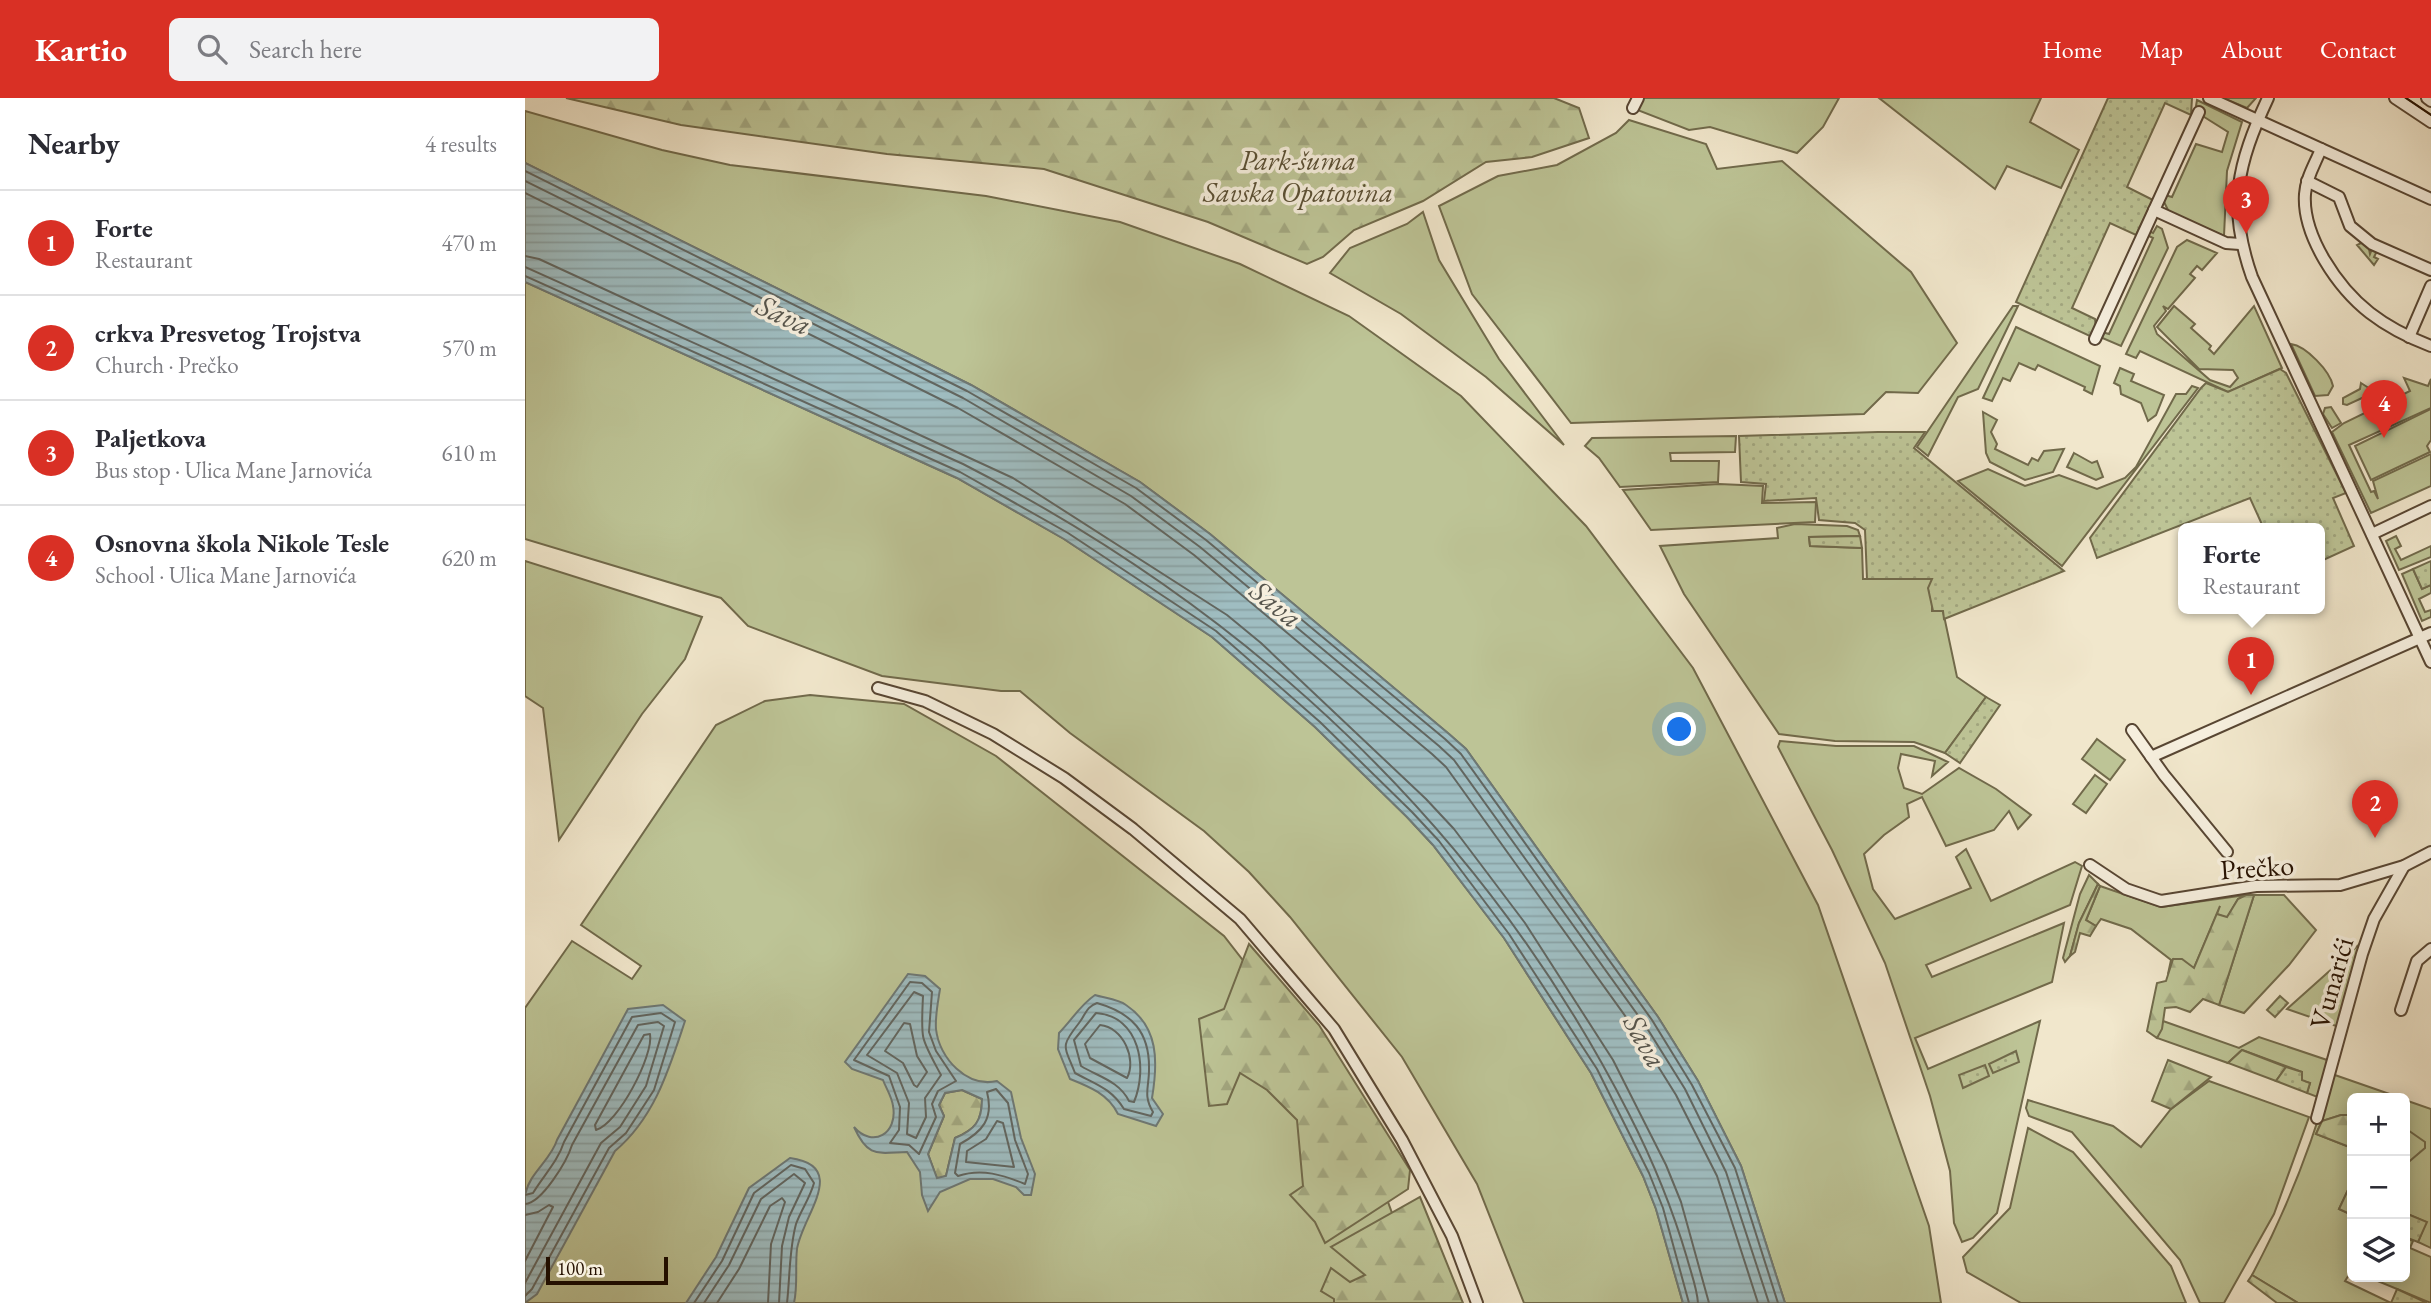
<!DOCTYPE html>
<html lang="en">
<head>
<meta charset="utf-8">
<style>
	:root { --surface:#fff; --page:#f2f2f3; --text:#2b2b33; --muted:#7c7c81; --line:#e1e1e2; --accent:#d93025 }
	body { margin:0; font-family:"EB Garamond",serif; background:var(--page); color:var(--text) }
	.controls { position:absolute; right:21px; bottom:21px; display:grid; overflow:hidden; border-radius:10px; box-shadow:0 4px 18px #0003 }
	.controls button { width:63px; height:63px; display:grid; place-items:center; padding:0; border:0; border-bottom:2px solid var(--line); background:var(--surface); color:var(--text); font:35px sans-serif }
	.scale { position:absolute; left:21px; bottom:18px; width:122px; box-sizing:border-box; padding-left:7px; border:4px solid #251000; border-top:0; font-size:19px; line-height:24px; white-space:nowrap; color:#251000; -webkit-text-stroke:5px #f6efde; paint-order:stroke }
	.you { position:absolute; left:1155px; top:632px; width:24px; height:24px; margin:-18px; border:5px solid #fff; border-radius:50%; background:#1a73e8; box-shadow:0 0 0 10px #1a73e833 }
	.badge { display:grid; place-items:center; width:46px; height:46px; border-radius:50%; background:var(--accent); color:#fff; font-size:23px; font-weight:700 }
	.pin { position:absolute; translate:-50% -58px; filter:drop-shadow(0 2px 4px #0008) }
	.pin::after { content:''; position:absolute; top:37px; width:24px; height:21px; background:inherit; clip-path:polygon(0 0,100% 0,50% 100%) }
	.popup { position:absolute; left:1653px; top:425px; width:147px; height:91px; box-sizing:border-box; display:grid; place-content:center; border-radius:10px; background:var(--surface); filter:drop-shadow(0 2px 5px #0005); font-size:23px; white-space:nowrap; color:var(--muted) }
	.popup b { font-size:26px; color:var(--text) }
	.popup::after { content:''; position:absolute; left:50%; top:100%; margin-left:-14px; border:14px solid transparent; border-top-color:var(--surface) }
	.list { margin:0; padding:0; list-style:none }
	h2 { display:flex; justify-content:space-between; align-items:center; height:91px; margin:0; padding:0 28px; font-size:30px }
	h2 small { font-size:23px; font-weight:400; color:var(--muted) }
	.list li { display:grid; grid-template-columns:46px 1fr auto; gap:21px; align-items:center; box-sizing:border-box; height:105px; padding:0 28px; border-top:2px solid var(--line) }
	.list b { display:block; font-size:26px; white-space:nowrap }
	.list p { margin:0; font-size:23px; white-space:nowrap; color:var(--muted) }
	.list em { font-size:23px; font-style:normal; color:var(--muted) }
	.icon { flex:none; width:38px; height:38px; fill:none; stroke:currentColor; stroke-width:2; stroke-linecap:round; stroke-linejoin:round }
	.map { position:relative; flex:none; width:1906px; height:1205px; overflow:hidden }
	header { display:flex; align-items:center; gap:42px; box-sizing:border-box; height:98px; padding:0 35px; background:var(--accent); color:#fff }
	header strong { font-size:33px }
	nav { display:flex; gap:38px; margin-inline-start:auto; font-size:24px }
	.search { width:490px; height:63px; background:var(--page); display:flex; align-items:center; gap:18px; box-sizing:border-box; padding:0 24px; border-radius:10px; color:var(--muted); font-size:26px }
	main { display:flex }
	aside { flex:1; background:var(--surface) }
	.map>svg:first-child { display:block }
	.grass { fill:#bdc496; stroke:#716a4b; stroke-width:2 }
	.forest { fill:url(#forest-firs); stroke:#716a4b; stroke-width:2 }
	.park { fill:url(#park-dots); stroke:#716a4b; stroke-width:2 }
	.water { fill:url(#water-rules); stroke:#6e7874; stroke-width:2; fill-rule:evenodd }
	.lines { fill:none; stroke-linecap:round; stroke-linejoin:round }
	.shore { stroke:#626660; stroke-width:2 }
	.minor-casing { stroke:#584633; stroke-width:14 }
	.minor { stroke:#f6efde; stroke-width:10 }
	.tram { stroke:#251000; stroke-width:2 }
	.labels { text-anchor:middle; stroke-width:7; stroke-linejoin:round; paint-order:stroke }
	.park-label { font-size:28px; font-style:italic; fill:#5a4f34; stroke:#f6efde }
	.street-label { font-size:28px; fill:#251000; stroke:#f6efde }
	.water-label { font-size:30px; font-style:italic; fill:#56554d; stroke:#f6efde }
</style>
</head>
<body>
<header>
<strong>Kartio</strong>
<div class="search"><svg class="icon" aria-label="search" viewBox="0 0 24 24"><circle cx="10" cy="10" r="6"/><path d="M15 15l6 6"/></svg>Search here</div>
<nav><a>Home</a><a>Map</a><a>About</a><a>Contact</a></nav>
</header>
<main>
<aside>
<h2>Nearby<small>4 results</small></h2>
<ul class="list">
<li><span class="badge">1</span><div><b>Forte</b><p>Restaurant</p></div><em>470 m</em></li>
<li><span class="badge">2</span><div><b>crkva Presvetog Trojstva</b><p>Church · Prečko</p></div><em>570 m</em></li>
<li><span class="badge">3</span><div><b>Paljetkova</b><p>Bus stop · Ulica Mane Jarnovića</p></div><em>610 m</em></li>
<li><span class="badge">4</span><div><b>Osnovna škola Nikole Tesle</b><p>School · Ulica Mane Jarnovića</p></div><em>620 m</em></li>
</ul>
</aside>
<div class="map">
<svg width="1906" height="1205" viewBox="0 0 1906 1205">
	<defs>
		<pattern id="forest-firs" width="22" height="20" patternUnits="userSpaceOnUse" patternTransform="scale(1.75)"><rect width="22" height="20" fill="#bdc496"/><path d="M5 1l3.5 6h-7zM16 11l3.5 6h-7z" fill="#a2a780"/></pattern>
		<pattern id="park-dots" width="8" height="8" patternUnits="userSpaceOnUse" patternTransform="scale(1.75)"><rect width="8" height="8" fill="#bdc496"/><path d="M2 2h.1M6 6h.1" fill="none" stroke="#a2a780" stroke-width="1.8" stroke-linecap="round"/></pattern>
		<pattern id="water-rules" width="6" height="5" patternUnits="userSpaceOnUse" patternTransform="scale(1.75)"><rect width="6" height="5" fill="#9fbdc1"/><path d="M0 2.5h6" fill="none" stroke="#89a1a4"/></pattern>
	</defs>
	<rect width="100%" height="100%" fill="#f1e7cc"/>
	<filter id="stains"><feTurbulence type="fractalNoise" baseFrequency=".00286" numOctaves="4"/><feColorMatrix values="0 0 0 0 .2 0 0 0 0 .09 0 0 0 0 .02 0 0 0 .5 -.17"/></filter>
	<radialGradient id="worn" r=".72"><stop offset=".6" stop-color="#630" stop-opacity="0"/><stop offset="1" stop-color="#630" stop-opacity=".3"/></radialGradient>
	<!-- grass -->
	<g class="grass">
		<polygon points="1116,0 1314,0 1298,29 1272,55 1185,29 1164,32 1115,13 1112,9"/>
		<polygon points="1354,0 1516,0 1505,24 1554,52 1536,90 1482,68 1470,91"/>
		<polygon points="1698,0 1731,0 1722,10"/>
		<polygon points="1672,2 1717,24 1702,73 1699,138 1644,114 1639,104 1640,97 1647,99 1671,46 1697,54 1703,34 1676,17 1679,12 1671,8"/>
		<polygon points="0,13 137,52 205,67 461,98 595,124 715,166 824,218 936,298 1061,428 1168,570 1293,807 1404,1128 1416,1205 1260,1205 1216,1068 1173,983 1133,919 941,651 924,636 685,436 615,384 446,287 0,65"/>
		<polygon points="1104,22 1181,46 1192,71 1257,63 1386,174 1432,245 1393,295 1361,294 1339,316 1046,325 947,196 914,108 973,78 1032,67 1091,35"/>
		<polygon points="898,114 914,162 974,261 1039,347 961,279 876,216 805,175 825,150 882,126"/>
		<polygon points="1632,128 1637,131 1643,150 1596,248 1575,239 1577,234 1584,236 1628,140 1622,137 1624,133 1628,135"/>
		<polygon points="1662,142 1692,155 1677,172 1672,168 1665,176 1670,180 1643,211 1638,208 1641,213 1629,228 1632,236 1685,282 1705,289 1713,280 1708,272 1674,271 1632,229 1649,208 1670,226 1666,230 1686,248 1684,251 1689,256 1729,208 1757,270 1703,294 1615,253 1611,260 1601,256 1652,149"/>
		<polygon points="0,184 432,380 539,441 687,539 790,629 882,719 908,747 979,840 1066,975 1118,1078 1131,1111 1158,1205 999,1205 952,1086 877,959 765,819 724,774 679,733 545,635 495,593 476,593 357,578 223,528 196,500 0,441"/>
		<polygon points="1488,208 1493,208 1453,291 1433,299 1403,358 1392,349"/>
		<polygon points="1491,229 1575,268 1567,296 1559,292 1560,289 1513,267 1510,272 1494,265 1485,283 1478,280 1467,303 1458,300"/>
		<path d="M 1766,246 C 1781,248 1805,273 1808,288 L 1803,297 L 1790,298 Z"/>
		<polygon points="1595,270 1609,276 1606,283 1639,297 1631,317 1623,323 1616,305 1596,296 1595,288 1589,285"/>
		<polygon points="1879,280 1903,288 1906,281 1906,310 1824,347 1846,394 1849,393 1853,401 1848,383 1906,356 1906,388 1846,415 1807,334 1819,325 1885,293"/>
		<polygon points="1836,285 1850,294 1822,307 1818,306 1818,300 1835,291"/>
		<polygon points="1667,288 1673,290 1537,468 1433,383 1463,371 1500,388 1534,377 1572,391 1600,380 1611,369 1651,296 1661,296"/>
		<polygon points="1806,309 1816,325 1807,330 1798,316 1800,310"/>
		<polygon points="1906,311 1906,342 1902,348 1905,354 1846,382 1830,348"/>
		<polygon points="1458,314 1472,322 1466,334 1472,346 1470,351 1503,367 1507,360 1513,363 1519,353 1539,351 1528,374 1500,382 1465,364 1461,355"/>
		<polygon points="1211,338 1210,354 1145,355 1146,363 1194,363 1193,384 1095,389 1074,360 1060,348 1067,340"/>
		<polygon points="1549,355 1567,365 1572,363 1578,379 1571,382 1542,369"/>
		<polygon points="1194,386 1238,388 1237,405 1291,404 1290,424 1126,432 1098,392"/>
		<polygon points="1270,426 1322,428 1333,432 1335,438 1284,439 1285,448 1337,450 1338,481 1407,481 1407,513 1418,513 1432,579 1461,599 1420,655 1389,644 1310,643 1254,636 1159,496 1135,448 1253,440 1252,430"/>
		<polygon points="1871,438 1876,448 1870,451 1876,462 1906,448 1906,459 1874,472 1861,443"/>
		<polygon points="0,463 177,519 160,561 117,616 34,742 18,610 0,598"/>
		<polygon points="1888,471 1897,491 1906,487 1906,495 1894,501 1900,514 1906,512 1906,519 1897,523 1877,476"/>
		<polygon points="285,597 379,606 471,658 699,838 797,964 856,1085 900,1205 0,1205 0,910 47,843 107,881 116,868 56,827 191,627 240,603"/>
		<polygon points="1572,641 1600,662 1585,682 1557,661"/>
		<polygon points="1255,643 1311,648 1389,648 1423,664 1407,678 1410,663 1376,656 1373,670 1379,690 1397,696 1434,670 1471,691 1506,717 1493,731 1484,713 1469,732 1421,748 1397,699 1382,706 1384,719 1359,737 1339,756 1348,791 1370,821 1446,790 1431,759 1441,751 1466,803 1550,764 1557,768 1545,807 1401,867 1407,879 1539,825 1527,884 1390,940 1403,971 1515,923 1472,1115 1448,1140 1437,1144 1429,1125 1425,1073 1405,998 1360,865 1307,752 1253,649"/>
		<polygon points="1570,677 1582,686 1561,715 1548,706"/>
		<polygon points="1564,777 1573,786 1554,825 1545,858 1540,864 1538,860 1555,796"/>
		<polygon points="1575,788 1636,809 1721,797 1713,801 1702,820 1692,816 1669,870 1649,861 1643,876 1646,862 1606,831 1576,821 1571,828 1561,822"/>
		<polygon points="1729,797 1759,797 1791,832 1764,867 1719,915 1694,907"/>
		<polygon points="1838,843 1814,929 1762,911"/>
		<polygon points="1638,923 1714,950 1734,939 1805,963 1795,1000 1782,995 1785,985 1777,983 1777,974 1717,952 1703,965 1632,940"/>
		<path d="M 1807,976 L 1876,1000 L 1827,1000 L 1827,1017 L 1816,1017 L 1797,1023 L 1791,1036 L 1827,1050 L 1827,1093 L 1823,1092 L 1814,1111 L 1827,1117 L 1827,1172 L 1820,1183 L 1866,1205 L 1773,1205 L 1727,1177 C 1762,1112 1787,1047 1807,976 Z"/>
		<polygon points="1684,983 1784,1019 1749,1116 1699,1205 1675,1205 1655,1162 1547,1034 1504,1018 1501,1010 1503,1002 1588,1028 1616,1049 1646,1011"/>
		<polygon points="1880,1002 1906,1011 1906,1150 1893,1144 1901,1124 1880,1115 1880,1067 1885,1061 1883,1031 1880,1030"/>
		<polygon points="1503,1030 1548,1054 1646,1168 1661,1205 1496,1205 1442,1174 1438,1159 1485,1110"/>
		<polygon points="1880,1139 1888,1143 1885,1150 1906,1159 1906,1205 1843,1179 1880,1179"/>
	</g>
	<!-- forest -->
	<g class="forest">
		<polygon points="41,0 1029,0 1054,10 1064,40 1007,59 961,64 898,103 829,132 798,159 782,166 683,124 519,71 362,56 156,27"/>
		<polygon points="1573,786 1575,788 1561,822 1571,828 1565,838 1555,835 1550,854 1545,858 1554,825"/>
		<polygon points="1721,797 1729,797 1694,907 1678,901 1665,914 1651,909 1640,910 1637,931 1632,940 1622,933 1632,885 1641,883 1648,861 1657,861 1669,870 1695,808 1692,816 1702,819 1713,801"/>
		<polygon points="724,846 794,927 885,1072 883,1091 800,1145 790,1124 765,1097 778,1088 772,1022 742,992 715,975 702,1006 684,1008 674,921 699,911"/>
		<polygon points="1717,952 1761,969 1751,983 1703,965"/>
		<polygon points="1643,962 1686,979 1646,1011 1627,1003"/>
		<path d="M 437,992 L 457,1001 C 457,1024 450,1031 430,1040 L 421,1078 L 412,1081 L 403,1056 L 419,1018 L 414,1007 L 420,995 Z"/>
		<polygon points="1816,1017 1827,1017 1827,1050 1791,1036 1797,1023"/>
		<polygon points="1880,1030 1900,1044 1900,1050 1880,1067"/>
		<polygon points="895,1099 938,1205 809,1205 809,1201 796,1193 806,1170 825,1184 840,1177 806,1149"/>
		<polygon points="1727,1177 1773,1205 1752,1205 1723,1183"/>
	</g>
	<!-- park -->
	<g class="park">
		<polygon points="1583,0 1667,0 1666,17 1640,5 1602,89 1628,102 1611,137 1585,125 1547,210 1570,221 1571,231 1567,239 1491,204"/>
		<polygon points="1838,144 1843,146 1845,156 1847,151 1852,153 1849,159 1853,161 1849,167 1832,147"/>
		<polygon points="1755,271 1761,275 1821,395 1808,400 1829,448 1794,464 1794,431 1739,431 1725,400 1572,460 1565,440 1676,290 1681,285 1703,294"/>
		<polygon points="1353,334 1400,334 1389,350 1539,473 1419,521 1418,513 1408,513 1403,490 1407,481 1342,481 1340,432 1330,425 1294,422 1291,400 1239,403 1241,386 1216,384 1214,338"/>
		<polygon points="1335,438 1337,450 1285,448 1284,439"/>
		<polygon points="1906,463 1906,487 1897,491 1888,471"/>
		<polygon points="1461,599 1475,607 1435,665 1420,655"/>
		<polygon points="1755,898 1763,905 1750,919 1742,912"/>
		<polygon points="1491,953 1494,964 1468,975 1464,966"/>
		<polygon points="1460,967 1464,978 1438,990 1434,977"/>
		<polygon points="1761,969 1777,974 1777,982 1785,985 1782,995 1751,983"/>
		<polygon points="1823,1092 1827,1093 1827,1117 1814,1111"/>
		<polygon points="1880,1115 1902,1124 1893,1144 1880,1139"/>
		<polygon points="1872,1191 1902,1205 1866,1205"/>
	</g>
	<!-- water -->
	<g class="water">
		<polygon points="0,65 446,287 615,384 685,436 924,636 941,651 1133,919 1173,983 1216,1068 1260,1205 1158,1205 1131,1111 1118,1078 1066,975 979,840 908,747 882,719 790,629 687,539 539,441 432,380 0,184"/>
		<path d="M 383,876 L 400,878 L 415,891 C 413,904 410,918 411,931 C 414,960 442,990 472,983 L 486,994 L 496,1040 L 510,1076 L 506,1097 L 499,1097 L 491,1089 L 468,1081 L 445,1081 L 415,1094 L 403,1113 L 397,1097 L 395,1074 L 382,1054 C 352,1055 343,1060 329,1029 C 348,1051 373,1035 368,1008 C 367,999 361,990 358,982 L 327,971 L 320,964 ZM 437,992 L 457,1001 C 457,1023 450,1032 430,1040 L 421,1078 L 412,1080 L 403,1056 L 419,1018 L 414,1007 L 420,995 Z"/>
		<path d="M 570,897 C 579,900 593,901 601,907 C 634,929 633,964 627,1000 L 638,1016 L 631,1028 L 593,1016 C 583,996 565,989 545,981 L 533,951 L 534,935 C 547,922 555,907 570,897 Z"/>
		<path d="M 138,907 L 160,923 C 144,971 130,1019 90,1053 L 12,1196 L 0,1205 C 0,1176 0,1123 0,1097 C 4,1075 26,1062 32,1042 L 103,911 Z"/>
		<path d="M 265,1060 C 325,1068 277,1118 272,1151 C 270,1169 273,1187 269,1205 L 161,1205 L 191,1159 L 224,1090 Z"/>
	</g>
	<g class="lines">
		<!-- shore -->
		<g class="shore">
			<polyline points="0,73 442,293 611,390 681,442 920,641 936,656 1127,922 1167,987 1210,1070 1253,1205"/>
			<polyline points="0,83 438,300 606,398 675,449 914,648 929,662 1120,927 1160,991 1201,1074 1244,1205"/>
			<polyline points="0,95 433,310 600,406 669,457 907,656 921,669 1111,933 1151,997 1192,1078 1233,1205"/>
			<polyline points="0,158 14,161 488,380 702,517 736,545 901,701 929,731 1000,825 1088,962 1141,1067 1156,1104 1184,1205"/>
			<path d="M 0,169 L 438,366 C 723,512 958,729 1104,1016 C 1128,1063 1147,1109 1162,1160 C 1166,1175 1172,1190 1173,1205"/>
			<polyline points="0,178 435,374 543,435 691,533 795,624 887,714 914,743 984,836 1072,971 1124,1075 1138,1110 1164,1205"/>
			<polygon points="385,884 397,885 407,894 404,934 411,953 431,983 413,993 407,1006 411,1019 394,1056 384,1047 365,1045 374,1032 375,1009 364,978 329,962"/>
			<path d="M 389,894 L 398,898 C 396,943 395,938 416,977 L 400,1000 L 401,1019 L 391,1040 L 382,1036 L 384,1005 L 372,975 L 342,957 Z"/>
			<path d="M 572,905 C 607,915 625,934 624,972 C 624,989 618,998 628,1014 L 626,1018 L 599,1011 C 586,990 570,986 550,975 C 539,947 535,949 554,925 C 561,916 561,909 572,905 Z"/>
			<path d="M 571,915 C 615,918 623,970 609,1004 L 604,1003 C 594,983 574,979 556,968 L 549,942 Z"/>
			<polygon points="379,925 385,926 392,958 402,974 392,989 389,987 378,965 360,953"/>
			<path d="M 575,927 C 598,929 612,961 602,980 L 565,960 L 560,946 Z"/>
			<path d="M 125,936 C 129,957 93,1026 71,1032 L 70,1027 L 119,937 Z"/>
			<path d="M 471,991 L 483,1005 L 490,1042 L 503,1076 L 500,1086 C 478,1077 457,1070 433,1078 L 430,1075 L 435,1046 C 457,1034 469,1021 462,994 Z"/>
			<polygon points="472,1023 478,1025 489,1069 441,1064 442,1053 461,1041"/>
			<path d="M 0,1097 L 8,1095 C 19,1077 33,1063 39,1044 L 107,919 L 136,915 L 150,924 L 129,992 L 101,1035 L 84,1050 L 7,1191 L 0,1198"/>
			<path d="M 0,1106 C 17,1105 42,1063 47,1047 L 113,927 L 133,924 L 139,928 L 121,988 L 95,1029 L 76,1045 L 0,1185"/>
			<polyline points="0,1117 13,1114 24,1107 28,1109 0,1163"/>
			<path d="M 169,1205 L 197,1163 L 229,1095 L 266,1067 L 280,1071 L 289,1085 C 285,1100 276,1112 271,1126 C 264,1152 265,1179 262,1205"/>
			<polyline points="179,1205 204,1167 236,1101 269,1076 280,1085 264,1119 257,1148 254,1205"/>
			<polyline points="192,1205 214,1171 245,1108 257,1100 260,1104 246,1146 243,1205"/>
		</g>
		<defs>
			<g id="minor">
				<polyline points="1684,0 1906,101"/>
				<path d="M 1743,0 C 1712,67 1702,108 1727,179 L 1906,564"/>
				<polyline points="1870,0 1906,24"/>
				<polyline points="1902,0 1906,3"/>
				<polyline points="1108,10 1113,0"/>
				<path d="M 1796,51 C 1790,66 1781,80 1780,96 C 1777,138 1813,190 1845,215 C 1863,229 1885,240 1906,248"/>
				<polyline points="1782,83 1814,99 1825,128 1847,146 1906,172"/>
				<polyline points="1629,112 1701,145 1715,146"/>
				<polyline points="1884,239 1906,188"/>
				<polyline points="1570,241 1674,14"/>
				<polyline points="1847,436 1906,408"/>
				<polyline points="353,590 400,603 468,636 539,680 608,731 715,821 809,931 877,1042 927,1138 952,1205"/>
				<polyline points="1607,632 1639,677 1702,754"/>
				<polyline points="1626,659 1906,535"/>
				<polyline points="1565,767 1601,791 1636,803 1731,788 1815,787 1879,768 1906,754"/>
				<polyline points="1876,912 1892,863 1906,851"/>
				<polyline points="1792,1020 1837,856 1849,821 1879,768"/>
			</g>
		</defs>
		<!-- minor casing -->
		<use href="#minor" class="minor-casing"/>
		<!-- minor -->
		<use href="#minor" class="minor"/>
		<!-- tram -->
		<polyline class="tram" points="1881,0 1906,17"/>
	</g>
	<g class="labels">
		<!-- park labels -->
		<g class="park-label">
			<text x="773" y="72">Park-šuma<tspan x="773" dy="32">Savska Opatovina</tspan></text>
		</g>
		<!-- street labels -->
		<g class="street-label">
			<text transform="translate(1732 769) rotate(-4)" y="10">Prečko</text>
			<text transform="translate(1806 885) rotate(-74)" y="10">Vunarići</text>
		</g>
		<!-- water labels -->
		<g class="water-label">
			<text transform="translate(259 217) rotate(25)" y="10">Sava</text>
			<text transform="translate(751 506) rotate(39)" y="10">Sava</text>
			<text transform="translate(1120 943) rotate(61)" y="10">Sava</text>
		</g>
	</g>
	<rect width="100%" height="100%" filter="url(#stains)"/>
	<rect width="100%" height="100%" fill="url(#worn)"/>
</svg>
<div class="controls">
<button>+</button>
<button>−</button>
<button><svg class="icon" aria-label="layers" viewBox="0 0 24 24"><path d="M12 4l9 5-9 5-9-5zM3 14l9 5 9-5"/></svg></button>
</div>
<div class="scale">100 m</div>
<div class="you"></div>
<div class="pin badge" style="left:1726px;top:597px">1</div>
<div class="popup"><b>Forte</b>Restaurant</div>
<div class="pin badge" style="left:1850px;top:740px">2</div>
<div class="pin badge" style="left:1721px;top:136px">3</div>
<div class="pin badge" style="left:1859px;top:340px">4</div>
</div>
</main>
</body>
</html>
